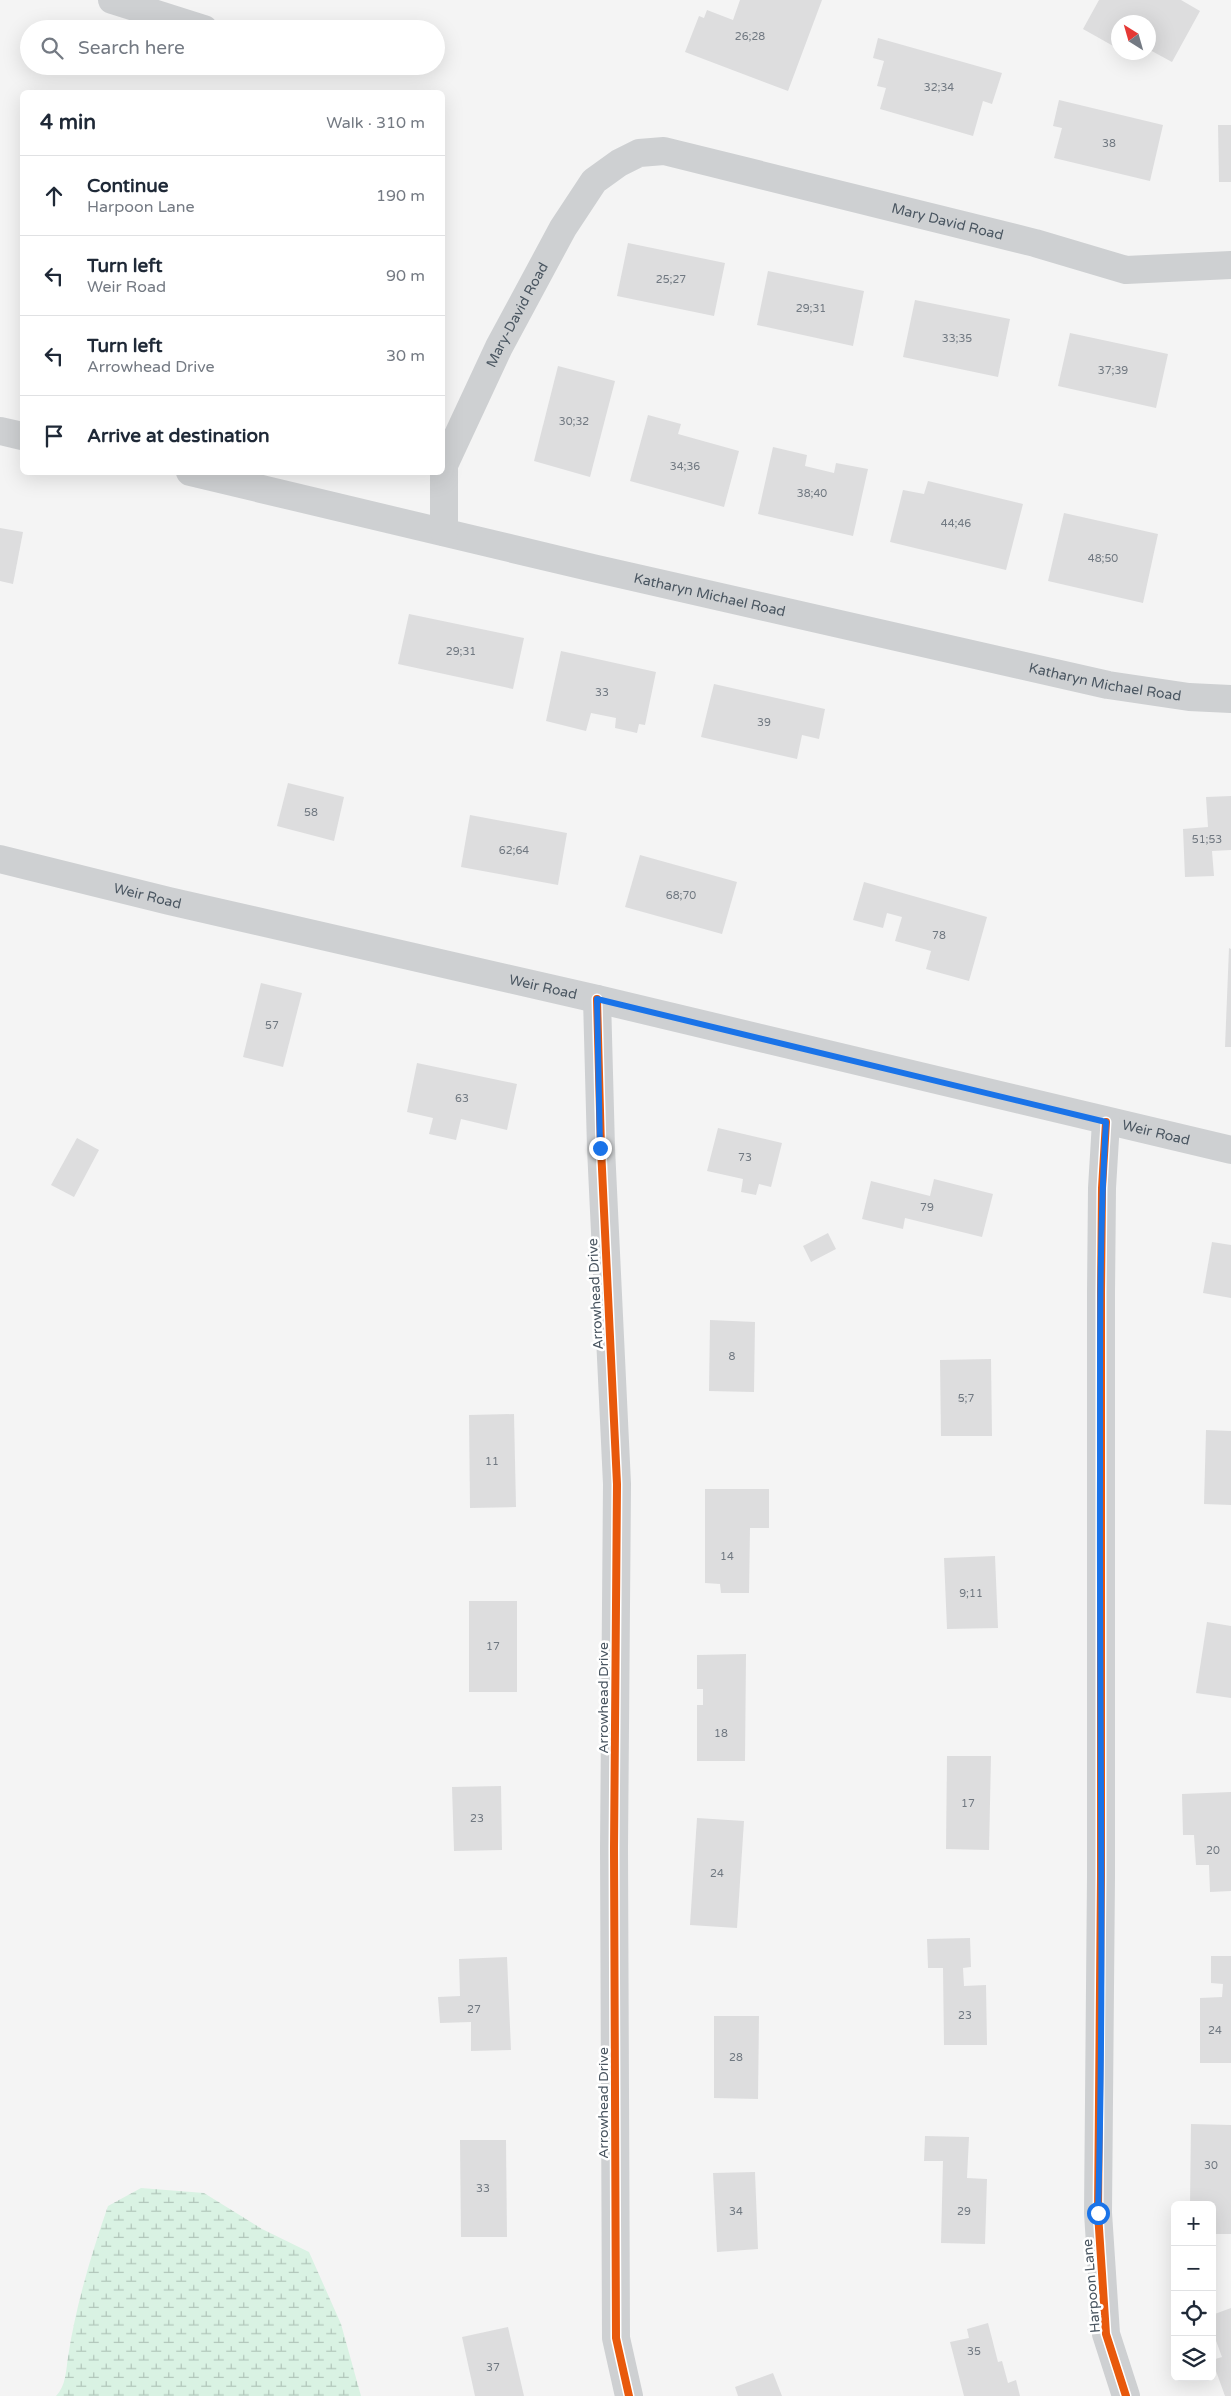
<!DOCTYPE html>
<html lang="en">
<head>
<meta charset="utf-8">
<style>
	:root { --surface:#fff; --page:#f2f2f3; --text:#1f2937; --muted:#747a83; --line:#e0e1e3 }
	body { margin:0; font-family:"Varela Round",sans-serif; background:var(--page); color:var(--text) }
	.controls { position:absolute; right:15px; bottom:15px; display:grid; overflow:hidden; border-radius:8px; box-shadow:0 5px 20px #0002 }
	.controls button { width:45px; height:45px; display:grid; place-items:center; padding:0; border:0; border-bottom:1px solid var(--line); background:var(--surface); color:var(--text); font:25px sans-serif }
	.compass { position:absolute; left:1111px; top:15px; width:45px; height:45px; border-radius:50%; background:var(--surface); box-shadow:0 5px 20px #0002; rotate:323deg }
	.stop { position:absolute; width:15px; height:15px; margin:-11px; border:4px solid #1a73e8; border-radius:50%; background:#fff }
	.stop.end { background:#1a73e8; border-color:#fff; box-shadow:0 1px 5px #0008 }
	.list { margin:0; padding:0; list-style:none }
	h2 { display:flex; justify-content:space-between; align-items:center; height:65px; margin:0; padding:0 20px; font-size:21px }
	h2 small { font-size:16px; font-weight:400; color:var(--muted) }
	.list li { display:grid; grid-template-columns:32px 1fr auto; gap:15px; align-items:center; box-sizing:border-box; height:80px; padding:0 20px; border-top:1px solid var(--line) }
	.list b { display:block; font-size:19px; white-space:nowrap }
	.list p { margin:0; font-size:16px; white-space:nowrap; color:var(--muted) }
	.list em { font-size:16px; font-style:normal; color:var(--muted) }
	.icon { flex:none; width:28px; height:28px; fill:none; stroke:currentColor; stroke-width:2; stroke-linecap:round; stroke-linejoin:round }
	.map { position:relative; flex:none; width:1231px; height:2396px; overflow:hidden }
	.search { position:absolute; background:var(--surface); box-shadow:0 5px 20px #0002; left:20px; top:20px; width:425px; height:55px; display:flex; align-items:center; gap:12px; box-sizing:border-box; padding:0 18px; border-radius:28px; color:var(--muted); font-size:19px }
	.panel { position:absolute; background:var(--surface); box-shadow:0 5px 20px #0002; left:20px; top:90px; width:425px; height:385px; border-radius:8px }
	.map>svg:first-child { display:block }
	.wetland { fill:url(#wetland-marsh) }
	.building { fill:#ddddde }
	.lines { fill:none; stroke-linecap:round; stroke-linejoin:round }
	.minor { stroke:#ced0d2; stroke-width:28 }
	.cycleway-casing { stroke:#fff; stroke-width:11 }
	.cycleway { stroke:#e8590c; stroke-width:8 }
	.route { stroke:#1a73e8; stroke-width:6 }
	.labels { text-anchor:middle; stroke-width:5; stroke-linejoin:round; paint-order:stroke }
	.number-label { font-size:11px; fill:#707881 }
	.street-label { font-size:14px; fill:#4a5661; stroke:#fff }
</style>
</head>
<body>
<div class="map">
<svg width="1231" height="2396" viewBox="0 0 1231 2396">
	<defs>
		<pattern id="wetland-marsh" width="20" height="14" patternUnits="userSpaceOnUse" patternTransform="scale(1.25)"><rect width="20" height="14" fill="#d9f2e3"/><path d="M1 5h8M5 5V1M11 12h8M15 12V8" fill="none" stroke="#b2c7bb"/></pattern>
	</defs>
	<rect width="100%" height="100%" fill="#f4f4f4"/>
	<!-- wetland -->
	<path class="wetland" d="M 141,2188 L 204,2193 L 262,2229 L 309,2252 L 341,2324 L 361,2396 L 56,2396 C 66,2386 66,2370 68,2357 C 76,2305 91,2255 108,2206 Z"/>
	<!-- building -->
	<g class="building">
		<polygon points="740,0 822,0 788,91 685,52 699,16 704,18 707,10 733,20"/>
		<polygon points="1099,0 1181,0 1200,11 1172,62 1148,49 1148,22 1118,22 1118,41 1115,47 1083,29"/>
		<polygon points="878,38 1002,73 992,104 983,101 973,136 880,109 886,88 877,86 884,61 873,58"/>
		<polygon points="1059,100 1163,125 1150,181 1054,158 1062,128 1053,126"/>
		<polygon points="1218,125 1231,125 1231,182 1219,182"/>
		<polygon points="628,243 725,263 714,316 617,296"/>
		<polygon points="768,271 864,291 853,346 757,325"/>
		<polygon points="915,300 1010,319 998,377 903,357"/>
		<polygon points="1070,333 1168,354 1156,408 1058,386"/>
		<polygon points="558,366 615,381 590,477 534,461"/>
		<polygon points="648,415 681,424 678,434 739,451 724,507 630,481"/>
		<polygon points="773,447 807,455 805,466 834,473 836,463 868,469 853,536 758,514"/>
		<polygon points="928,481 1023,504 1006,570 890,542 903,490 924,494"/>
		<polygon points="1064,513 1158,534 1143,603 1048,581"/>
		<polygon points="0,528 23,532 13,584 0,581"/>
		<polygon points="409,614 524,638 513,689 398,664"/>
		<polygon points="561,651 656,672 645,725 639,724 637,733 615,728 616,718 591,713 586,731 546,721"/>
		<polygon points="714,684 825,709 819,739 802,735 797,759 701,737"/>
		<polygon points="288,783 344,797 334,841 277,826"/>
		<polygon points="1231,796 1231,850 1212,851 1214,876 1185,877 1183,829 1208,827 1206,797"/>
		<polygon points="470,815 567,833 558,885 461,867"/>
		<polygon points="640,855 737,882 722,934 625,907"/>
		<polygon points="864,882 987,917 969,981 926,969 931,951 895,941 902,917 887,913 883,928 853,920"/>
		<polygon points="1229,948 1231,949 1231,1047 1225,1047"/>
		<polygon points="261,983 302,993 283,1067 243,1057"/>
		<polygon points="417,1063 517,1084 507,1130 461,1119 456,1140 429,1134 433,1118 407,1112"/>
		<polygon points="718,1128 782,1143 771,1187 759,1184 756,1195 741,1192 743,1179 707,1171"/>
		<polygon points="77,1138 99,1150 74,1197 51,1185"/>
		<polygon points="934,1179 993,1194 982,1237 905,1218 903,1229 862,1219 871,1181 930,1196"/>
		<polygon points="828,1233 836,1249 811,1262 803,1246"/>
		<polygon points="1212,1242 1231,1245 1231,1298 1203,1293"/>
		<polygon points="710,1320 755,1322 754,1392 709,1391"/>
		<polygon points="991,1359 992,1436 941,1436 940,1360"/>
		<polygon points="514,1414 516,1507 470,1508 469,1415"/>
		<polygon points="1206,1430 1231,1431 1231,1505 1204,1504"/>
		<polygon points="705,1489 769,1489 769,1528 750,1528 749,1593 721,1593 720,1584 705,1583"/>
		<polygon points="995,1556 998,1628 947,1629 944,1558"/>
		<rect x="469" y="1601" width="48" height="91"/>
		<polygon points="1207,1622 1231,1626 1231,1698 1196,1693"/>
		<polygon points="746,1654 745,1761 697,1761 697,1705 703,1705 703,1689 697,1689 697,1655"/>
		<polygon points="947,1756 991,1756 989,1850 946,1849"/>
		<polygon points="501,1786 502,1850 454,1851 452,1787"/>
		<polygon points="1231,1792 1231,1891 1210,1892 1209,1865 1196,1865 1194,1835 1183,1835 1182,1794"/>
		<polygon points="697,1818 744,1821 737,1928 690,1925"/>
		<polygon points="970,1938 971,1967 963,1968 964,1986 986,1985 987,2045 944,2045 943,1968 928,1968 927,1939"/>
		<polygon points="1211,1956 1231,1956 1231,2063 1200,2063 1200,1998 1222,1997 1223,1984 1211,1983"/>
		<polygon points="507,1957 511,2050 471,2051 471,2022 440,2023 438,1997 460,1996 459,1959"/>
		<polygon points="714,2016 759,2016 758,2099 714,2098"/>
		<polygon points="1191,2124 1231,2125 1231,2234 1212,2234 1212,2205 1190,2205"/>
		<polygon points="925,2136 969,2137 967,2178 987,2179 985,2244 941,2243 943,2161 924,2161"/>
		<polygon points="460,2140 506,2140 507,2237 461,2237"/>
		<polygon points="755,2172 758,2249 717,2252 713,2173"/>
		<polygon points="1231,2308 1231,2396 1225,2396 1212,2360 1222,2357 1212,2330 1212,2315"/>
		<polygon points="988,2323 998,2362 1002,2361 1008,2383 1016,2380 1020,2396 964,2396 950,2342 969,2338 967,2329"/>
		<polygon points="508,2327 524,2396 475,2396 462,2337"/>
		<polygon points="773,2373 782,2396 738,2396 735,2387"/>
	</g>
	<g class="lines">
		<!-- minor -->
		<g class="minor">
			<polyline points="112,0 204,29"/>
			<polyline points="0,431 22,436"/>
			<path id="s1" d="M 190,472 L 593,568 L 1108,685 L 1189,697 L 1231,699"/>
			<path id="s2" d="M 444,532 L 444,465 L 499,347 L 563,228 L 594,181 L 619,163 L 639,153 L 664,151 L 1035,243 L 1126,270 L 1231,265"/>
			<path id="s3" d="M 0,859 L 169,901 L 597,999 L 1231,1150"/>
			<polyline points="597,999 601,1148 617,1484 614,1849 616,2338 629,2396"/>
			<polyline points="1106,1122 1102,1188 1101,1293 1101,1876 1098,2213 1106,2334 1126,2396"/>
		</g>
		<defs>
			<g id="cycleway">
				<polyline points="597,999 601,1148 617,1484 614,1849 616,2338 629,2396"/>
				<polyline points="1106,1122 1102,1188 1101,1293 1101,1876 1098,2213 1106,2334 1126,2396"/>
			</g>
		</defs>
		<!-- cycleway casing -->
		<use href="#cycleway" class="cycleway-casing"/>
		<!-- cycleway -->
		<use href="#cycleway" class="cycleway"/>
	</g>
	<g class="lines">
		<!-- route -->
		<path class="route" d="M 600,1148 L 597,999 L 1106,1122 C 1099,1238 1100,1356 1100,1473 C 1099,1719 1105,1967 1098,2213"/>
	</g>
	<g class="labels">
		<!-- number labels -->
		<g class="number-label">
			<text x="750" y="40">26;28</text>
			<text x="939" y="91">32;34</text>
			<text x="1109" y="147">38</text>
			<text x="671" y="283">25;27</text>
			<text x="811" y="312">29;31</text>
			<text x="957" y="342">33;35</text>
			<text x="1113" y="374">37;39</text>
			<text x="574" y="425">30;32</text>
			<text x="685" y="470">34;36</text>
			<text x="812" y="497">38;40</text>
			<text x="956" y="527">44;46</text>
			<text x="1103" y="562">48;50</text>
			<text x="461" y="655">29;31</text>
			<text x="602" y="696">33</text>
			<text x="764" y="726">39</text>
			<text x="311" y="816">58</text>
			<text x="1207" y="843">51;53</text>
			<text x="514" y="854">62;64</text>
			<text x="681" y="899">68;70</text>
			<text x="939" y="939">78</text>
			<text x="272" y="1029">57</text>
			<text x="462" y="1102">63</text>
			<text x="745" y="1161">73</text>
			<text x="927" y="1211">79</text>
			<text x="732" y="1360">8</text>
			<text x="966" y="1402">5;7</text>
			<text x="492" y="1465">11</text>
			<text x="727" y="1560">14</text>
			<text x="971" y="1597">9;11</text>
			<text x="493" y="1650">17</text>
			<text x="721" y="1737">18</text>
			<text x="968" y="1807">17</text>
			<text x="477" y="1822">23</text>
			<text x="1213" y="1854">20</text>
			<text x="717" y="1877">24</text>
			<text x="474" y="2013">27</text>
			<text x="965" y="2019">23</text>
			<text x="1215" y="2034">24</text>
			<text x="736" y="2061">28</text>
			<text x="1211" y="2169">30</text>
			<text x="483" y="2192">33</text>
			<text x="736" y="2215">34</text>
			<text x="964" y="2215">29</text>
			<text x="974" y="2355">35</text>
			<text x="493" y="2371">37</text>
		</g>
		<!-- street labels -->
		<g class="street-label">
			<text dy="5" stroke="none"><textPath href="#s2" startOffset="759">Mary David Road</textPath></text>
			<text dy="5" stroke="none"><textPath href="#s2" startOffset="234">Mary-David Road</textPath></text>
			<text dy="5" stroke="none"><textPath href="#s1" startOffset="534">Katharyn Michael Road</textPath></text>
			<text dy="5" stroke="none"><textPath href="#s1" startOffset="939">Katharyn Michael Road</textPath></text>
			<text dy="5" stroke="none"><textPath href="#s3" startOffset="152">Weir Road</textPath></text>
			<text dy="5" stroke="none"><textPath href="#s3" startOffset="558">Weir Road</textPath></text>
			<text dy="5" stroke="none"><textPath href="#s3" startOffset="1188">Weir Road</textPath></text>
			<text transform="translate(595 1294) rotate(-93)" y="5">Arrowhead Drive</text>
			<text transform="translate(603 1698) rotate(-90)" y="5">Arrowhead Drive</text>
			<text transform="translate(603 2103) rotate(-90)" y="5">Arrowhead Drive</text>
			<text transform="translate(1091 2286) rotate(-95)" y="5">Harpoon Lane</text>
		</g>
	</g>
</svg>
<div class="controls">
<button>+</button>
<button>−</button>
<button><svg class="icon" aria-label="locate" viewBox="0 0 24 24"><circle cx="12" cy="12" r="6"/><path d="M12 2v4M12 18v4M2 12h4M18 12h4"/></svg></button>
<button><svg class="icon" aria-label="layers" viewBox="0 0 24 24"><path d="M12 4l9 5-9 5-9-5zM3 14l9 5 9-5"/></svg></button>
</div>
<svg class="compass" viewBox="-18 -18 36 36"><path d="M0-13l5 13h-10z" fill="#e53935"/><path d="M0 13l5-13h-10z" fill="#747a83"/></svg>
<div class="stop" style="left:1098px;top:2213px"></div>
<div class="stop end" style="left:600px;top:1148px"></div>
<div class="search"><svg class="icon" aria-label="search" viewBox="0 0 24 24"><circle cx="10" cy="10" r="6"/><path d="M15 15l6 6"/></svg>Search here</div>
<section class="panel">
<h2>4 min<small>Walk · 310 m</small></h2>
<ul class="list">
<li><svg class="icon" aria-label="ahead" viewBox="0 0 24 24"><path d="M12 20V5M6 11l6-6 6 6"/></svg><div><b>Continue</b><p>Harpoon Lane</p></div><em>190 m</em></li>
<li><svg class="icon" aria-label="left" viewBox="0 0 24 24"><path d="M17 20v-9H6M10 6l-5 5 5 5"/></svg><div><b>Turn left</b><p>Weir Road</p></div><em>90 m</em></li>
<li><svg class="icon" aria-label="left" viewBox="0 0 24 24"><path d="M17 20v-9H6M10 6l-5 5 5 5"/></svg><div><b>Turn left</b><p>Arrowhead Drive</p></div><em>30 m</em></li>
<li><svg class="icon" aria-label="arrive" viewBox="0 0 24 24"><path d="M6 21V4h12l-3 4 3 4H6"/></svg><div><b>Arrive at destination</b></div></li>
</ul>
</section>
</div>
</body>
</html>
